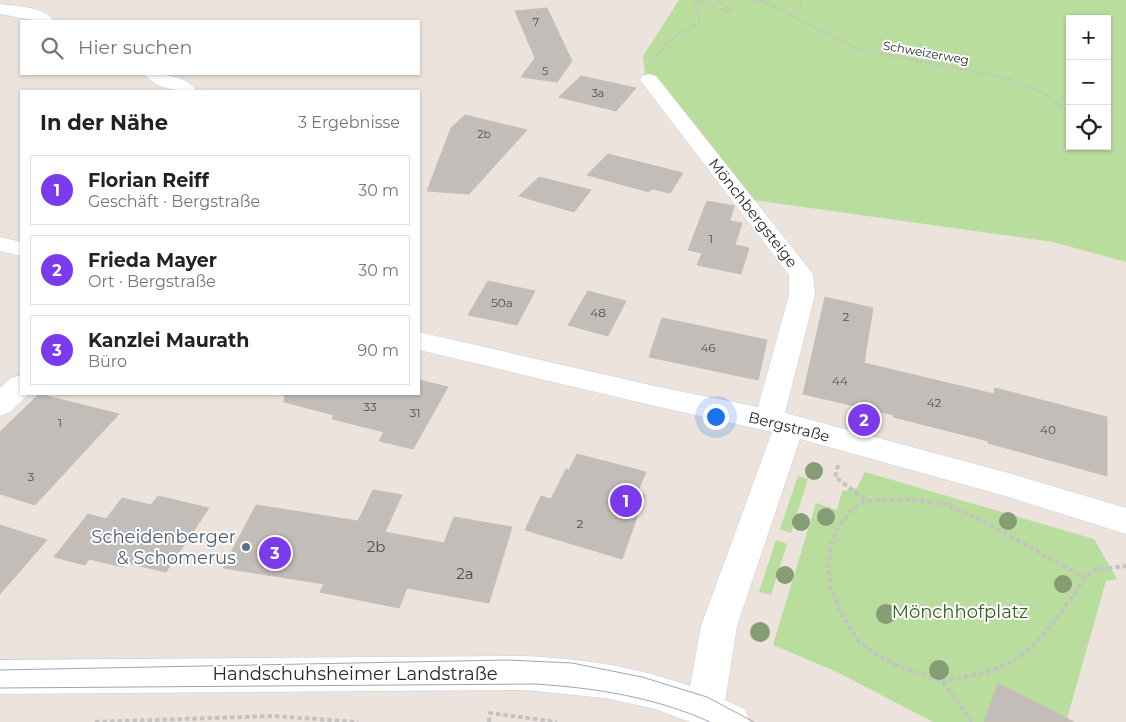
<!DOCTYPE html>
<html lang="de">
<head>
<meta charset="utf-8">
<style>
	:root { --surface:#fff; --page:#f6f6f6; --text:#222; --muted:#767676; --line:#e0e0e0; --accent:#7c3aed }
	body { margin:0; font-family:Montserrat,sans-serif; background:var(--page); color:var(--text) }
	.controls { position:absolute; right:15px; top:15px; display:grid; overflow:hidden; border-radius:0px; box-shadow:0 1px 4px #0004 }
	.controls button { width:45px; height:45px; display:grid; place-items:center; padding:0; border:0; border-bottom:1px solid var(--line); background:var(--surface); color:var(--text); font:25px sans-serif }
	.you { position:absolute; left:715px; top:416px; width:18px; height:18px; margin:-12px; border:4px solid #fff; border-radius:50%; background:#1a73e8; box-shadow:0 0 0 8px #1a73e833 }
	.badge { display:grid; place-items:center; width:32px; height:32px; border-radius:50%; background:var(--accent); color:#fff; font-size:16px; font-weight:700 }
	.pin { position:absolute; translate:-50% -50%; border:2px solid #fff; box-shadow:0 1px 5px #0006 }
	.list { margin:0; padding:0; list-style:none }
	h2 { display:flex; justify-content:space-between; align-items:center; height:65px; margin:0; padding:0 20px; font-size:21px }
	h2 small { font-size:16px; font-weight:400; color:var(--muted) }
	.list li { display:grid; grid-template-columns:32px 1fr auto; gap:15px; align-items:center; box-sizing:border-box; height:70px; margin:0 10px 10px; padding:0 10px; border:1px solid var(--line); border-radius:0px }
	.list b { display:block; font-size:19px; white-space:nowrap }
	.list p { margin:0; font-size:16px; white-space:nowrap; color:var(--muted) }
	.list em { font-size:16px; font-style:normal; color:var(--muted) }
	.icon { flex:none; width:28px; height:28px; fill:none; stroke:currentColor; stroke-width:2; stroke-linecap:round; stroke-linejoin:round }
	.map { position:relative; flex:none; width:1126px; height:722px; overflow:hidden }
	.search { position:absolute; background:var(--surface); box-shadow:0 1px 4px #0004; left:20px; top:20px; width:400px; height:55px; display:flex; align-items:center; gap:12px; box-sizing:border-box; padding:0 18px; border-radius:0px; color:var(--muted); font-size:19px }
	.panel { position:absolute; background:var(--surface); box-shadow:0 1px 4px #0004; left:20px; top:90px; width:400px; height:305px; border-radius:0px }
	.map>svg:first-child { display:block }
	.green { fill:#b9dd9d; fill-rule:evenodd }
	.building { fill:#c3bdb9; stroke:#c6bfb6 }
	.lines { fill:none; stroke-linecap:round; stroke-linejoin:round }
	.minor-casing { stroke:#cbcfda; stroke-width:1 }
	.secondary-casing { stroke:#cbcfda; stroke-width:1 }
	.path-far1 { stroke:#c3c3c3; stroke-width:2; stroke-dasharray:2.5 2; stroke-linecap:butt }
	.path { stroke:#c3c3c3; stroke-width:4; stroke-dasharray:4.5 3; stroke-linecap:butt }
	.minor { fill:#fff; fill-rule:evenodd }
	.secondary { fill:#fff; fill-rule:evenodd }
	.tram { stroke:#a0a4b2; stroke-width:1 }
	.tree { fill:#869c74 }
	.service-dot { fill:#5c6f8a; stroke:#fff; stroke-width:2 }
	.labels { text-anchor:middle; stroke-width:4; stroke-linejoin:round; paint-order:stroke }
	.far-number-label { font-size:11px; fill:#504e4d }
	.far-street-label { font-size:12px; fill:#292929; stroke:#fff }
	.number-label { font-size:12px; fill:#504e4d }
	.street-label { font-size:15px; fill:#292929; stroke:#fff }
	.near-number-label { font-size:15px; fill:#504e4d }
	.near-service-label { font-size:18px; fill:#4e5e75; stroke:#fff; text-anchor:end }
	.near-park-label { font-size:18px; fill:#33611f; stroke:#fff }
	.near-street-label { font-size:18px; fill:#292929; stroke:#fff }
</style>
</head>
<body>
<div class="map">
<svg width="1126" height="722" viewBox="0 0 1126 722">
	<rect width="100%" height="100%" fill="#ebe3dc"/>
	<!-- green -->
	<g class="green">
		<path d="M 679,0 L 1126,0 L 1126,262 L 1053,242 L 753,200 L 646,84 L 643,56 ZM 1070,19 L 1107,19 L 1107,146 L 1070,146 Z"/>
		<polygon points="865,472 1094,539 1117,579 1106,581 1066,722 933,722 839,673 773,645 816,503 837,510 842,491 857,488"/>
		<polygon points="798,476 808,479 791,533 780,529"/>
		<polygon points="776,540 787,544 771,595 759,592"/>
	</g>
	<!-- building -->
	<g class="building">
		<polygon points="547,8 572,61 557,82 521,77 535,58 515,11"/>
		<polygon points="581,76 636,88 616,111 559,97"/>
		<polygon points="465,115 527,130 469,194 427,191 451,128"/>
		<polygon points="608,154 683,173 670,193 652,189 649,192 587,175"/>
		<polygon points="539,177 591,190 574,212 519,196"/>
		<polygon points="707,201 734,206 730,221 742,223 735,245 749,248 741,274 697,265 702,253 688,250"/>
		<polygon points="488,281 535,291 517,325 468,315"/>
		<polygon points="588,291 626,301 608,336 568,325"/>
		<polygon points="825,297 873,308 864,363 994,394 995,388 1107,417 1107,476 988,443 988,441 893,417 894,415 803,394"/>
		<polygon points="662,318 767,340 758,380 649,357"/>
		<polygon points="419,380 448,387 413,449 379,441 384,432 332,419 334,415 284,402 285,394 419,394"/>
		<polygon points="39,394 119,414 35,505 0,494 0,432"/>
		<polygon points="577,454 646,472 637,493 645,495 622,559 525,530 541,496 551,499 566,469 569,470"/>
		<polygon points="373,490 402,495 385,532 444,543 454,517 512,527 489,603 407,588 399,608 320,592 324,584 223,568 256,505 358,521"/>
		<polygon points="158,496 209,508 166,572 126,563 123,567 89,559 85,565 54,557 88,514 106,519 122,498 151,505"/>
		<polygon points="0,525 47,540 0,594"/>
		<polygon points="998,683 1074,722 984,722"/>
	</g>
	<g class="lines">
		<defs>
			<g id="minor">
				<path d="M 0,4 C 16,6 43,6 54,21 C 35,22 18,17 0,14 Z"/>
				<path d="M 145,74 C 162,74 186,75 197,91 C 181,92 154,89 145,74 Z"/>
				<polygon points="649,74 656,76 813,274 815,295 785,413 1005,472 1126,508 1126,534 1005,496 800,439 737,626 724,708 718,721 716,722 692,721 686,708 701,626 772,432 659,407 419,350 419,332 659,387 758,407 789,295 789,275 640,80 642,76"/>
				<polygon points="0,237 21,242 21,256 0,251"/>
				<polygon points="21,375 21,394 29,394 10,412 0,416 0,388 11,378"/>
			</g>
			<path id="secondary" d="M 524,656 C 608,660 668,673 745,709 L 750,722 L 690,722 L 655,709 L 605,698 L 524,690 L 0,694 L 0,660 Z"/>
		</defs>
		<!-- minor casing -->
		<use href="#minor" class="minor-casing"/>
		<!-- secondary casing -->
		<use href="#secondary" class="secondary-casing"/>
		<!-- path-far1 -->
		<g class="path-far1">
			<polyline points="695,0 729,12 732,11 718,0"/>
			<polyline points="751,0 767,4"/>
			<polyline points="762,0 860,50 1007,78 1044,93 1070,113"/>
			<polyline points="795,16 802,5 799,0"/>
			<polyline points="654,60 667,42 700,22 695,0"/>
			<polyline points="1107,145 1126,158"/>
		</g>
		<!-- path -->
		<g class="path">
			<polyline points="838,465 835,477 866,500"/>
			<path d="M 942,681 C 963,677 985,674 1005,665 C 1041,647 1063,609 1085,578"/>
			<polyline points="95,722 274,716 358,722"/>
			<polyline points="489,722 490,713 557,722"/>
			<polyline points="972,722 942,681 898,666 874,654 857,639 844,619 831,589 828,566 832,542 837,529 853,508 866,501 905,499 945,504 981,520 1085,578 1093,570 1126,566"/>
		</g>
		<!-- minor -->
		<use href="#minor" class="minor"/>
		<!-- secondary -->
		<use href="#secondary" class="secondary"/>
		<!-- tram -->
		<g class="tram">
			<polyline points="0,670 507,660 572,663 642,677 707,697 754,722"/>
			<path d="M 0,688 L 535,684 C 596,688 654,697 710,722"/>
		</g>
	</g>
	<!-- trees -->
	<g class="tree">
		<circle cx="814" cy="471" r="9"/>
		<circle cx="826" cy="517" r="9"/>
		<circle cx="1008" cy="521" r="9"/>
		<circle cx="801" cy="522" r="9"/>
		<circle cx="785" cy="575" r="9"/>
		<circle cx="1063" cy="584" r="9"/>
		<circle cx="886" cy="614" r="10"/>
		<circle cx="760" cy="632" r="10"/>
		<circle cx="939" cy="670" r="10"/>
	</g>
	<!-- markers -->
	<circle class="service-dot" cx="246" cy="547" r="5"/>
	<g class="labels">
		<!-- far-number labels -->
		<g class="far-number-label">
			<text x="536" y="26">7</text>
			<text x="545" y="75">5</text>
			<text x="598" y="97">3a</text>
			<text x="484" y="138">2b</text>
		</g>
		<!-- far-street labels -->
		<g class="far-street-label">
			<text transform="translate(926 53) rotate(10)" y="4">Schweizerweg</text>
		</g>
		<!-- number labels -->
		<g class="number-label">
			<text x="711" y="243">1</text>
			<text x="502" y="307">50a</text>
			<text x="598" y="317">48</text>
			<text x="846" y="321">2</text>
			<text x="708" y="352">46</text>
			<text x="840" y="385">44</text>
			<text x="934" y="407">42</text>
			<text x="370" y="411">33</text>
			<text x="415" y="417">31</text>
			<text x="60" y="427">1</text>
			<text x="1048" y="434">40</text>
			<text x="31" y="481">3</text>
			<text x="580" y="528">2</text>
		</g>
		<!-- street labels -->
		<g class="street-label">
			<text transform="translate(753 213) rotate(52)" y="5">Mönchbergsteige</text>
			<text transform="translate(789 427) rotate(14)" y="5">Bergstraße</text>
		</g>
		<!-- near-number labels -->
		<g class="near-number-label">
			<text x="376" y="552">2b</text>
			<text x="465" y="579">2a</text>
		</g>
		<!-- near-service labels -->
		<g class="near-service-label">
			<text x="236" y="543">Scheidenberger<tspan x="236" dy="21">&amp; Schomerus</tspan></text>
		</g>
		<!-- near-park labels -->
		<g class="near-park-label">
			<text x="960" y="618">Mönchhofplatz</text>
		</g>
		<!-- near-street labels -->
		<g class="near-street-label">
			<text x="355" y="680">Handschuhsheimer Landstraße</text>
		</g>
	</g>
</svg>
<div class="controls">
<button>+</button>
<button>−</button>
<button><svg class="icon" aria-label="locate" viewBox="0 0 24 24"><circle cx="12" cy="12" r="6"/><path d="M12 2v4M12 18v4M2 12h4M18 12h4"/></svg></button>
</div>
<div class="you"></div>
<div class="pin badge" style="left:626px;top:501px">1</div>
<div class="pin badge" style="left:864px;top:420px">2</div>
<div class="pin badge" style="left:275px;top:553px">3</div>
<div class="search"><svg class="icon" aria-label="search" viewBox="0 0 24 24"><circle cx="10" cy="10" r="6"/><path d="M15 15l6 6"/></svg>Hier suchen</div>
<section class="panel">
<h2>In der Nähe<small>3 Ergebnisse</small></h2>
<ul class="list">
<li><span class="badge">1</span><div><b>Florian Reiff</b><p>Geschäft · Bergstraße</p></div><em>30 m</em></li>
<li><span class="badge">2</span><div><b>Frieda Mayer</b><p>Ort · Bergstraße</p></div><em>30 m</em></li>
<li><span class="badge">3</span><div><b>Kanzlei Maurath</b><p>Büro</p></div><em>90 m</em></li>
</ul>
</section>
</div>
</body>
</html>
